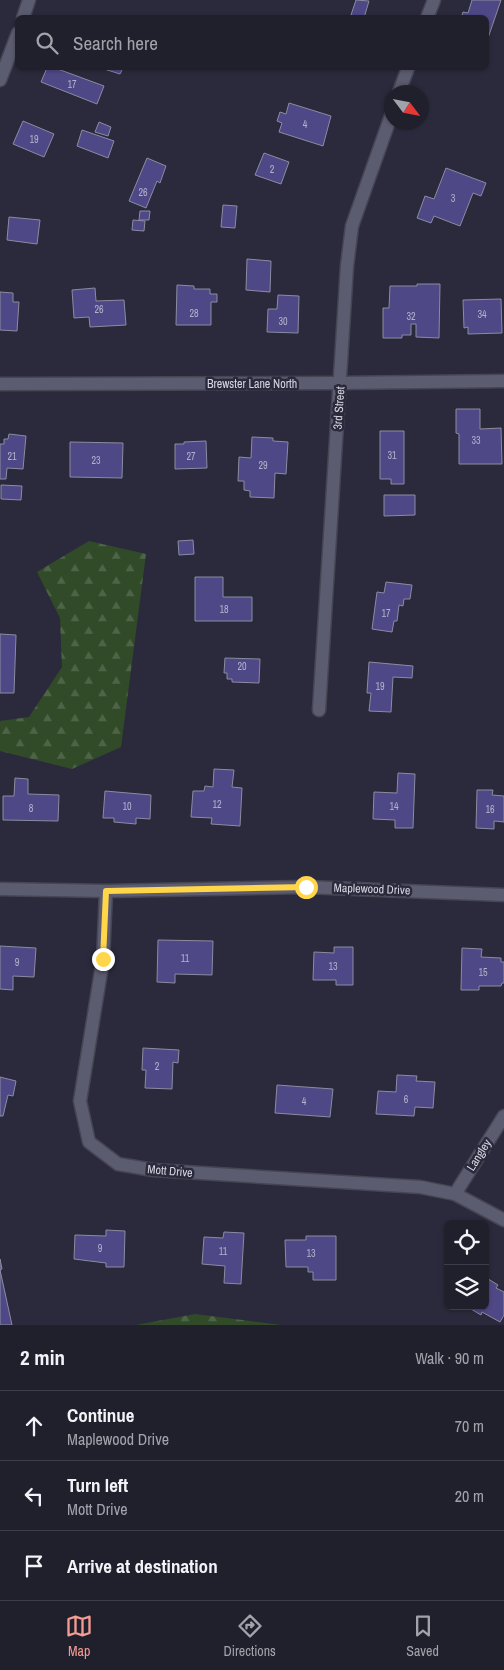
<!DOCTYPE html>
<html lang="en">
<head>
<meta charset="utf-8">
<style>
	:root { --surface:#20202d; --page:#2d2d39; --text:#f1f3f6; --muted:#a2a3aa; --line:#3d3e49; --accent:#f59c93 }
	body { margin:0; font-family:"Archivo Narrow",sans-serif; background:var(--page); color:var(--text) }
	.controls { position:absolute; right:15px; bottom:15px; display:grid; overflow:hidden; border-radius:8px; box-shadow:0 1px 4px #0004 }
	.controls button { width:45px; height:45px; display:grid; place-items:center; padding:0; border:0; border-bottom:1px solid var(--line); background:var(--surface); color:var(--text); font:25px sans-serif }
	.compass { position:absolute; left:384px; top:85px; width:45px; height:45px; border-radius:50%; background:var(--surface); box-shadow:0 1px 4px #0004; rotate:122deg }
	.stop { position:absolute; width:15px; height:15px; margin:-11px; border:4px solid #ffd54a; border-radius:50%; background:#fff }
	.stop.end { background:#ffd54a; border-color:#fff; box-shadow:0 1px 5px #0008 }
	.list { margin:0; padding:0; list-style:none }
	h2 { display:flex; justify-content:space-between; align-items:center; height:65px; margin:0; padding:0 20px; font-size:21px }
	h2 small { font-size:16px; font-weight:400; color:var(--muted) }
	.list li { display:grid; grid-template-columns:32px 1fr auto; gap:15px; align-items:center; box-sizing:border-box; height:70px; padding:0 20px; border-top:1px solid var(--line) }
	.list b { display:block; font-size:19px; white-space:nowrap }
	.list p { margin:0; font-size:16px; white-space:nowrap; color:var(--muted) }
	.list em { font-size:16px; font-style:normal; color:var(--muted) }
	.icon { flex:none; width:28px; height:28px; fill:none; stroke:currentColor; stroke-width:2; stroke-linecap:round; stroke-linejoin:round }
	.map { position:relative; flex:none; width:504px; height:1325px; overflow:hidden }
	.search { position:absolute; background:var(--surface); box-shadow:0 1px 4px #0004; left:15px; right:15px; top:15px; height:55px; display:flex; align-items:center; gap:12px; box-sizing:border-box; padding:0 18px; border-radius:8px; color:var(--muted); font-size:19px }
	.sheet { height:275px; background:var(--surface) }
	nav { display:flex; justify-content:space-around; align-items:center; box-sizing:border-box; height:70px; border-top:1px solid var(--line); background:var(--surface); font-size:14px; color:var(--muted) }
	nav a { display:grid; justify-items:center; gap:2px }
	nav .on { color:var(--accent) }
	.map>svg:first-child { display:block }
	.forest { fill:url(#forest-firs) }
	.building { fill:#4f4886; stroke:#8b8ba1 }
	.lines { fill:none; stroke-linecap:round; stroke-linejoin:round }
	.minor-casing { stroke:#464554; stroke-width:15 }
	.minor { stroke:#5c5c70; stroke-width:12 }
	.route { stroke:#ffd54a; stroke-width:6 }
	.labels { text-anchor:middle; stroke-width:5; stroke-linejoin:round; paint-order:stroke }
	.number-label { font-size:10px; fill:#b4b2cb }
	.street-label { font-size:12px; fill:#d6d6e2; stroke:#2b2a3c }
</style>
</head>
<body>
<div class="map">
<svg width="504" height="1325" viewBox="0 0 504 1325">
	<defs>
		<pattern id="forest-firs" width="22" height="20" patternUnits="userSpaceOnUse" patternTransform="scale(1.25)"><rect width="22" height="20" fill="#314b28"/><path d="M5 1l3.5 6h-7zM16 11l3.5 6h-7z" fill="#4e6447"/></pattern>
	</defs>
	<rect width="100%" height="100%" fill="#2b2a3c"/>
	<!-- forest -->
	<g class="forest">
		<polygon points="89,541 146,554 121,747 72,769 0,751 0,721 29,717 62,667 60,618 37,572"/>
		<polygon points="195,1314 281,1325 136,1325"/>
	</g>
	<!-- building -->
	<g class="building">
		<polygon points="356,0 369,1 364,18 351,15"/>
		<polygon points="472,0 501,0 486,44 486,18 461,18 463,12 468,13"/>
		<polygon points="47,68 55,68 104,86 97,104 41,82"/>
		<polygon points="101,68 123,68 120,74"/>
		<polygon points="289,103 331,116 323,146 279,132 282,123 277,121 280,112 286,114"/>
		<polygon points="23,121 54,134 44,157 13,144"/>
		<polygon points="99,122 111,127 108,136 95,132"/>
		<polygon points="82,130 114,141 108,158 77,146"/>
		<polygon points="264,153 289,162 281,184 255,175"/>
		<polygon points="147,158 166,166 160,183 157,181 146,208 129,201"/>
		<polygon points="446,168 486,183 481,196 473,193 460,226 434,216 431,223 417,218 425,196 434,199"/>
		<polygon points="223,205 237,206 235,228 221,227"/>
		<polygon points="140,211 150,211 149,220 139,220"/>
		<polygon points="9,217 40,220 37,244 7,240"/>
		<polygon points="133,220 145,221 144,231 132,230"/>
		<polygon points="247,259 271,261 270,292 246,290"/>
		<polygon points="417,284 440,284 439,338 416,337 416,324 411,324 411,335 402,335 402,338 383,338 383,308 389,308 390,286 417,286"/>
		<polygon points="177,285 194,286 194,289 210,289 210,294 217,294 217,302 211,302 211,325 176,325"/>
		<polygon points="95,288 96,301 124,300 126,325 90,327 89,317 74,318 72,290"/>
		<polygon points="0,292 13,293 13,302 19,302 17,331 0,330"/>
		<polygon points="278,295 299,296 298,333 267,332 268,309 277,309"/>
		<polygon points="501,299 502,333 468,334 468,327 464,328 463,300"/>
		<polygon points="456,409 480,409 480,429 501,428 502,464 459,464 459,434 456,433"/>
		<polygon points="380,431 404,431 404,484 391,484 391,479 380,479"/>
		<polygon points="9,434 26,436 23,469 7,468 6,479 0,479 0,444 4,444 4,439 8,439"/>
		<polygon points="252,437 273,438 273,441 288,442 286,474 275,473 274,498 250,497 250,491 244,490 244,481 238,481 239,457 251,458"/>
		<polygon points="206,441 207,468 175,469 175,444 184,444 184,442"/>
		<polygon points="70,442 123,443 122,478 70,477"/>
		<polygon points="1,485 22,486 21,500 1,499"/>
		<polygon points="384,495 415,495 415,515 384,516"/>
		<polygon points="193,540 194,554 179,555 178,541"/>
		<polygon points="195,577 223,577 223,597 252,597 252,621 195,621"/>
		<polygon points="386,582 412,585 410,599 404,599 403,606 399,605 397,621 394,621 392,632 372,629 377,592 384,593"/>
		<polygon points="0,634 16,635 14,693 0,693"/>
		<polygon points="225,658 260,659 259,683 232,682 232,679 227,679 227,673 224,673"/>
		<polygon points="369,662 413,666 412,678 393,677 391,712 369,711 371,693 367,693"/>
		<polygon points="214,769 234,770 232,787 242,788 240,826 211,824 212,818 191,817 193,791 204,791 205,786 213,787"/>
		<polygon points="398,773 415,774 413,828 395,828 395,820 373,819 374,792 397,793"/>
		<polygon points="15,778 28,779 28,794 59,795 58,821 3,820 3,796 14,796"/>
		<polygon points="477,790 493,790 492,795 504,796 504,822 494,821 494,829 476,828"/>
		<polygon points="105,791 151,795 150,819 136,818 136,824 114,822 114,818 103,818"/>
		<polygon points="158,940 213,941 212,975 175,974 175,983 157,982"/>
		<polygon points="0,946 36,948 34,977 13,976 13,990 0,989"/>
		<polygon points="334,947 353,947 353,985 336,985 336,980 313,980 314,952 334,953"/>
		<polygon points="462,948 482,949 481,957 501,958 501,962 504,962 504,983 502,983 501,986 479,986 479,990 461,990"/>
		<polygon points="143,1048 179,1050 178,1063 173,1062 172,1089 145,1088 146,1070 142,1070"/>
		<polygon points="397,1075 417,1076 416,1081 435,1082 433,1108 415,1107 414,1116 376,1114 378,1091 396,1092"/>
		<polygon points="0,1077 16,1081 13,1096 8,1095 3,1116 0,1116"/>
		<polygon points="277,1085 333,1089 330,1117 275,1113"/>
		<polygon points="106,1230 125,1231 124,1267 106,1267 106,1263 74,1259 75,1235 106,1236"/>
		<polygon points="224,1232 244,1233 241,1284 224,1283 225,1266 202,1264 204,1237 223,1238"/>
		<polygon points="306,1236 336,1236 336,1280 313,1280 313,1272 308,1272 308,1267 286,1267 285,1240 306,1240"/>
		<polygon points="0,1259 2,1269 0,1270 12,1325 0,1325"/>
		<polygon points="485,1277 498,1285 496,1288 504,1292 504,1315 500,1322 482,1312 481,1315 466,1306 485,1306"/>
	</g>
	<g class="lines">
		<defs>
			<g id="minor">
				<polyline points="23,18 29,0"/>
				<polyline points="427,18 434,0"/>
				<polyline points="0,80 18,33"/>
				<polyline points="399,92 408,68"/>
				<polyline points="0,384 340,383 504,381"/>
				<polyline points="319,710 347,266 352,226 392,113"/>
				<polyline points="0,889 106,891 306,887 504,895"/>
				<polyline points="106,891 103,959 80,1101 89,1142 118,1164 153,1170 420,1187 455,1194 504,1220"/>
				<polyline points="455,1194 504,1116"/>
			</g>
		</defs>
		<!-- minor casing -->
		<use href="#minor" class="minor-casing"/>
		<!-- minor -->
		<use href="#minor" class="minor"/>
	</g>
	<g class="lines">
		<!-- route -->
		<polyline class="route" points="103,959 106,891 306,887"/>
	</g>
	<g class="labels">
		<!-- number labels -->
		<g class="number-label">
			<text x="72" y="88">17</text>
			<text x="305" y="128">4</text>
			<text x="34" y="143">19</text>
			<text x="272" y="173">2</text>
			<text x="143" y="196">26</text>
			<text x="453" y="202">3</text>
			<text x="99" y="313">26</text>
			<text x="194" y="317">28</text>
			<text x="482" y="318">34</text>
			<text x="411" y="320">32</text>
			<text x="283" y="325">30</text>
			<text x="476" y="444">33</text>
			<text x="392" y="459">31</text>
			<text x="12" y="460">21</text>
			<text x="191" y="460">27</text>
			<text x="96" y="464">23</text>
			<text x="263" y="469">29</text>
			<text x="224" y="613">18</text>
			<text x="386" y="617">17</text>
			<text x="242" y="670">20</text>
			<text x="380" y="690">19</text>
			<text x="217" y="808">12</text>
			<text x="127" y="810">10</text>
			<text x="394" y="810">14</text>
			<text x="31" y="812">8</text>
			<text x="490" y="813">16</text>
			<text x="185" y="962">11</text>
			<text x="17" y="966">9</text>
			<text x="333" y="970">13</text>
			<text x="483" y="976">15</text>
			<text x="157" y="1070">2</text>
			<text x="406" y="1103">6</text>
			<text x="304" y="1105">4</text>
			<text x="100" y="1252">9</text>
			<text x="223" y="1255">11</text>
			<text x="311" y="1257">13</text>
		</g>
		<!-- street labels -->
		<g class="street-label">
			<text x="252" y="388">Brewster Lane North</text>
			<text transform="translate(339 408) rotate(-86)" y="4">3rd Street</text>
			<text transform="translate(372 889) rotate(2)" y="4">Maplewood Drive</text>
			<text transform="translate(479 1155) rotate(-58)" y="4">Langley</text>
			<text transform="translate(170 1171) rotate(5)" y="4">Mott Drive</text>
		</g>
	</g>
</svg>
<div class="controls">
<button><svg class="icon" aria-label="locate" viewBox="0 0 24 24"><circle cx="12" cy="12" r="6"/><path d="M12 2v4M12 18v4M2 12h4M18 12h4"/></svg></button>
<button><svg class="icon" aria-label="layers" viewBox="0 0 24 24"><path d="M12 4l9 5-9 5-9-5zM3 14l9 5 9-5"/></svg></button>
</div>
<svg class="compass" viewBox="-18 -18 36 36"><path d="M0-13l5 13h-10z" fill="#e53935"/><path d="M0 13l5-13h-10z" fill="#a2a3aa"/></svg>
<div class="stop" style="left:306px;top:887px"></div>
<div class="stop end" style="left:103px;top:959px"></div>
<div class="search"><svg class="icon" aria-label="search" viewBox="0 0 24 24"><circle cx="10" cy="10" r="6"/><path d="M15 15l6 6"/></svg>Search here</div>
</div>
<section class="sheet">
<h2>2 min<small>Walk · 90 m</small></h2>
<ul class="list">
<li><svg class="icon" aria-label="ahead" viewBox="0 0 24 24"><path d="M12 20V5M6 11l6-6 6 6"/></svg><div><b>Continue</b><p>Maplewood Drive</p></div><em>70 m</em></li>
<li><svg class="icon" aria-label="left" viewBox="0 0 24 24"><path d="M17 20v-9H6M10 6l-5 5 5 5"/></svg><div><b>Turn left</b><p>Mott Drive</p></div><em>20 m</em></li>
<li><svg class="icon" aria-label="arrive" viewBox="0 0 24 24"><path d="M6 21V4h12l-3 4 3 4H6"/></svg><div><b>Arrive at destination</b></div></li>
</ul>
</section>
<nav>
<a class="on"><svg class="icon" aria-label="map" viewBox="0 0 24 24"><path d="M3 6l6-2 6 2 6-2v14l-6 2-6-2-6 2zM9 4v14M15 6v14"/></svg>Map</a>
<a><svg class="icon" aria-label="directions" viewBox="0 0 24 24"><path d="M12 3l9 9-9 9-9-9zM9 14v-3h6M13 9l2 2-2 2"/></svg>Directions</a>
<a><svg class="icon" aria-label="saved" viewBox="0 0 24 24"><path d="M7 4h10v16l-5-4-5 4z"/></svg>Saved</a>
</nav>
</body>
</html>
